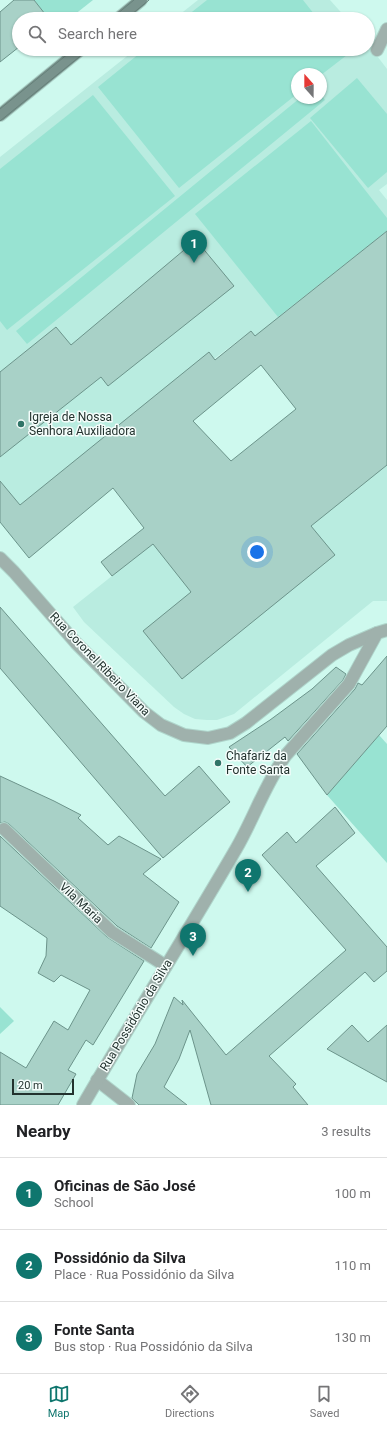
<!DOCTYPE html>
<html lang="en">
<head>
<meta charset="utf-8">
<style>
	:root { --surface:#fff; --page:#f6f6f6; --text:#202124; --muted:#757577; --line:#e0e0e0; --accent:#0f766e }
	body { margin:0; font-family:Roboto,sans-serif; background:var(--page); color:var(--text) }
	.compass { position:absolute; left:291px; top:68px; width:36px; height:36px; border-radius:50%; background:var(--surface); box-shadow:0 1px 3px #0004; rotate:339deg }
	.scale { position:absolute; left:12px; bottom:10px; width:62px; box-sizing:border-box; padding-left:4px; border:2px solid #22322e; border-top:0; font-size:11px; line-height:14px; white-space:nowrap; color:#22322e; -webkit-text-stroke:3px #f5fdfb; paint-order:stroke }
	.you { position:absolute; left:257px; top:552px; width:14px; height:14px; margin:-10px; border:3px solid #fff; border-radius:50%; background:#1a73e8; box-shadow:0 0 0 6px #1a73e833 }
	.badge { display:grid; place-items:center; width:26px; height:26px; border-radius:50%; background:var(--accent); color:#fff; font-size:13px; font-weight:700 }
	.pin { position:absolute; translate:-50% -33px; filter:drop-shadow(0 1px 2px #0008) }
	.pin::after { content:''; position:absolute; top:21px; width:14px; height:12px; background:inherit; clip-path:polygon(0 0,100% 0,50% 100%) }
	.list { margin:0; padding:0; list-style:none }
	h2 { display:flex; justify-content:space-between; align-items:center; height:52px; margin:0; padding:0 16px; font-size:17px }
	h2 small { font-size:13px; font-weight:400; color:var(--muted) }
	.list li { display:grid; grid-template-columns:26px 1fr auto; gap:12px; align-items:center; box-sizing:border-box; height:72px; padding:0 16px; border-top:1px solid var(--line) }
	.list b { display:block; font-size:15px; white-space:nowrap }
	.list p { margin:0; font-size:13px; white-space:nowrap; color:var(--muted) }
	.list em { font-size:13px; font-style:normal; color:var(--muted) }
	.icon { flex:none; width:22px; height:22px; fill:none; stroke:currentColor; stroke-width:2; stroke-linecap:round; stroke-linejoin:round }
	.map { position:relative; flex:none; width:387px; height:1105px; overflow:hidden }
	.search { position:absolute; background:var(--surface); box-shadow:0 1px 3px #0004; left:12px; right:12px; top:12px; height:44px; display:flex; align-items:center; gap:10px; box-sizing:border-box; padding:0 14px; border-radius:22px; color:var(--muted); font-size:15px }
	.sheet { height:268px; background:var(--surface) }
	nav { display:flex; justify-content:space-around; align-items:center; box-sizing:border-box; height:56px; border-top:1px solid var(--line); background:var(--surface); font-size:11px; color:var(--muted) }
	nav a { display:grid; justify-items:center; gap:2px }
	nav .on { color:var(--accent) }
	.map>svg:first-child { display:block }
	.built { fill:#b9ece0; fill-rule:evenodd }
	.green { fill:#98e3d2 }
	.building { fill:#a8d1c7; stroke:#6c948b; fill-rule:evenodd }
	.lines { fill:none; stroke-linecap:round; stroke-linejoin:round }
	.street-casing { stroke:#afd5cb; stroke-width:14 }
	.secondary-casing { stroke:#afd5cb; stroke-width:14 }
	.street { stroke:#9fb1ac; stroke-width:12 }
	.secondary { stroke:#79938d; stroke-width:12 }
	.tram { stroke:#66817a; stroke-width:1 }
	.poi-dot { fill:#307467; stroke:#f5fdfb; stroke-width:1.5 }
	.labels { text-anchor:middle; stroke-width:3; stroke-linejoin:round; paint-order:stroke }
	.poi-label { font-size:12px; fill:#22322e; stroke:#f5fdfb; text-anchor:start }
	.street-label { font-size:12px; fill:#22322e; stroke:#f5fdfb }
</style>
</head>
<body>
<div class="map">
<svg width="387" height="1105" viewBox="0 0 387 1105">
	<rect width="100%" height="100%" fill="#cef9ee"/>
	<!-- built -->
	<g class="built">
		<polygon points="198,0 330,0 347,19 174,19"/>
		<path d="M 368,44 L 387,69 L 387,184 L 379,190 L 387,200 L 387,332 L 255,336 L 251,331 L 20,505 L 0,481 L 0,457 L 98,379 L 56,327 L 0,372 L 0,157 L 136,49 L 368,49 ZM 297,74 L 321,74 L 321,98 L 297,98 Z"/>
		<polygon points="387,357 387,601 373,601 234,714 217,720 207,720 195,719 184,714 174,707 84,622 73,607"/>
	</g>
	<!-- green -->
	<g class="green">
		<polygon points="34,0 93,0 69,19 49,19"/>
		<polygon points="207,0 303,0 318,19 183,19"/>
		<polygon points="145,49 342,49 347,55 321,75 321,74 297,74 297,94 179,188 98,87"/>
		<polygon points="357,78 387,114 387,172 368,188 310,118"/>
		<polygon points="321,94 325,100 27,344 16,331 300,98 321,98"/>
		<polygon points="93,95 175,196 7,330 0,321 0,169"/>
		<polygon points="311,121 387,218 387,231 278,317 195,214"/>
		<polygon points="379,735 387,744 387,863 327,795"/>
		<polygon points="0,1007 14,1021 0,1034"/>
	</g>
	<!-- building -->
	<g class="building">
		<polygon points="14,0 34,0 49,19 19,19 19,47 0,62 0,12"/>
		<path d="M 387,231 L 387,465 L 311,526 L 335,555 L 182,679 L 143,631 L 191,592 L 153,544 L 112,576 L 101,562 L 144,528 L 113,488 L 29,558 L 0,522 L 0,481 L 20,505 L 209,352 L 215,360 L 251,331 L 255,336 ZM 261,365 L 296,409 L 231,461 L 193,421 Z"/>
		<polygon points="196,240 234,286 108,386 101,377 0,457 0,372 56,327 71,345"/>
		<polygon points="0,607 165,796 199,766 230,802 163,858 0,668"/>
		<polygon points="387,656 387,726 327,795 297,754 355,689 358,683 362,685"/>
		<polygon points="336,667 346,674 343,680 288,741 285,737 247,767 229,747 270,720 312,689"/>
		<polygon points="0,776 54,801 81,815 78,818 108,845 119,836 161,859 143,874 179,902 151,948 117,926 9,824 5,822 0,823"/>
		<polygon points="335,807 355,833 316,866 387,947 387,971 374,982 365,972 269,1056 296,1084 293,1087 308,1105 211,1105 190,1030 179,1059 164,1087 187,1105 139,1105 132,1098 137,1074 155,1044 174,997 183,1005 182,1000 226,1055 346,950 262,855 287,832 296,843"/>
		<polygon points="0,836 107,937 144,961 93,1045 86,1040 68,1070 76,1074 58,1105 0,1105 0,1052 26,1068 54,1021 68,1030 90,990 61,975 54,982 38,973 46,956 47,938 0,906"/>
		<polygon points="352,1025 368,1042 387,1025 387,1082 327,1049"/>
	</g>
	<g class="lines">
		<defs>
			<g id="street">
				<polyline points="377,50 387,29"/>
				<polyline points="0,558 14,572 76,643 144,712 161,725 184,735 208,738 230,733 246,723 332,655 349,645 377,633"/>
				<polyline points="4,829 112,932 166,966"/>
				<polyline points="97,1080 129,1105"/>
				<path d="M 83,1105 C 133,1019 186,935 236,849 C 254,818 265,784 286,755 L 349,684 L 377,633 L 387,630"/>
			</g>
			<g id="secondary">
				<polyline points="118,19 141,0"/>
				<polyline points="0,115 81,49"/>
			</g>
		</defs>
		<!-- street casing -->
		<use href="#street" class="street-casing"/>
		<!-- secondary casing -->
		<use href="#secondary" class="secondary-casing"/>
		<!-- street -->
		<use href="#street" class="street"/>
		<!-- secondary -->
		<use href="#secondary" class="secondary"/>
		<!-- tram -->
		<g class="tram">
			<polyline points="111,19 134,0"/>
			<polyline points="126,19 149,0"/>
			<polyline points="0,109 74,49"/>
			<polyline points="0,121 89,49"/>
		</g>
	</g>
	<!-- markers -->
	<g class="poi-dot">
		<circle cx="21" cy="424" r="4"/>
		<circle cx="218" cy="763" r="4"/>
	</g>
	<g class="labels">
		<!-- poi labels -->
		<g class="poi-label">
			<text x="29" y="421">Igreja de Nossa<tspan x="29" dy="14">Senhora Auxiliadora</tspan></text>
			<text x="226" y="760">Chafariz da<tspan x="226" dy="14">Fonte Santa</tspan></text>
		</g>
		<!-- street labels -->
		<g class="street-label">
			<text transform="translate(100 664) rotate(46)" y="4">Rua Coronel Ribeiro Viana</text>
			<text transform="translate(81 903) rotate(43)" y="4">Vila Maria</text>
			<text transform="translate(136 1015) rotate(-59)" y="4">Rua Possidónio da Silva</text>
		</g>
	</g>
</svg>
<svg class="compass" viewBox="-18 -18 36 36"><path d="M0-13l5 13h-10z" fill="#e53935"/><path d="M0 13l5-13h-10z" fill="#757577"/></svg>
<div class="scale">20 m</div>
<div class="you"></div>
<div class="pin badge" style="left:194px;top:263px">1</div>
<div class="pin badge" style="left:248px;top:892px">2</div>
<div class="pin badge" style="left:193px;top:956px">3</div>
<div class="search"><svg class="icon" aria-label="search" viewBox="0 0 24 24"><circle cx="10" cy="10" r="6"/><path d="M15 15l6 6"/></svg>Search here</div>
</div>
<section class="sheet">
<h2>Nearby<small>3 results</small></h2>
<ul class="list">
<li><span class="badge">1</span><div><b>Oficinas de São José</b><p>School</p></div><em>100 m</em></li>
<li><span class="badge">2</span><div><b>Possidónio da Silva</b><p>Place · Rua Possidónio da Silva</p></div><em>110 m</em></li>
<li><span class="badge">3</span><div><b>Fonte Santa</b><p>Bus stop · Rua Possidónio da Silva</p></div><em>130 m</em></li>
</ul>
</section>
<nav>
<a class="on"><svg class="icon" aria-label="map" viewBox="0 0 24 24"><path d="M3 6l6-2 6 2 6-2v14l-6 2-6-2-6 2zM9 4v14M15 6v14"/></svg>Map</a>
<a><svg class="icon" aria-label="directions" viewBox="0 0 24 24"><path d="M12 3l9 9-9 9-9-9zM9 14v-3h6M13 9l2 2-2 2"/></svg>Directions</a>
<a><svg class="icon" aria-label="saved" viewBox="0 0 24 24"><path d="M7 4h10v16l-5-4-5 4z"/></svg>Saved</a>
</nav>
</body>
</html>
